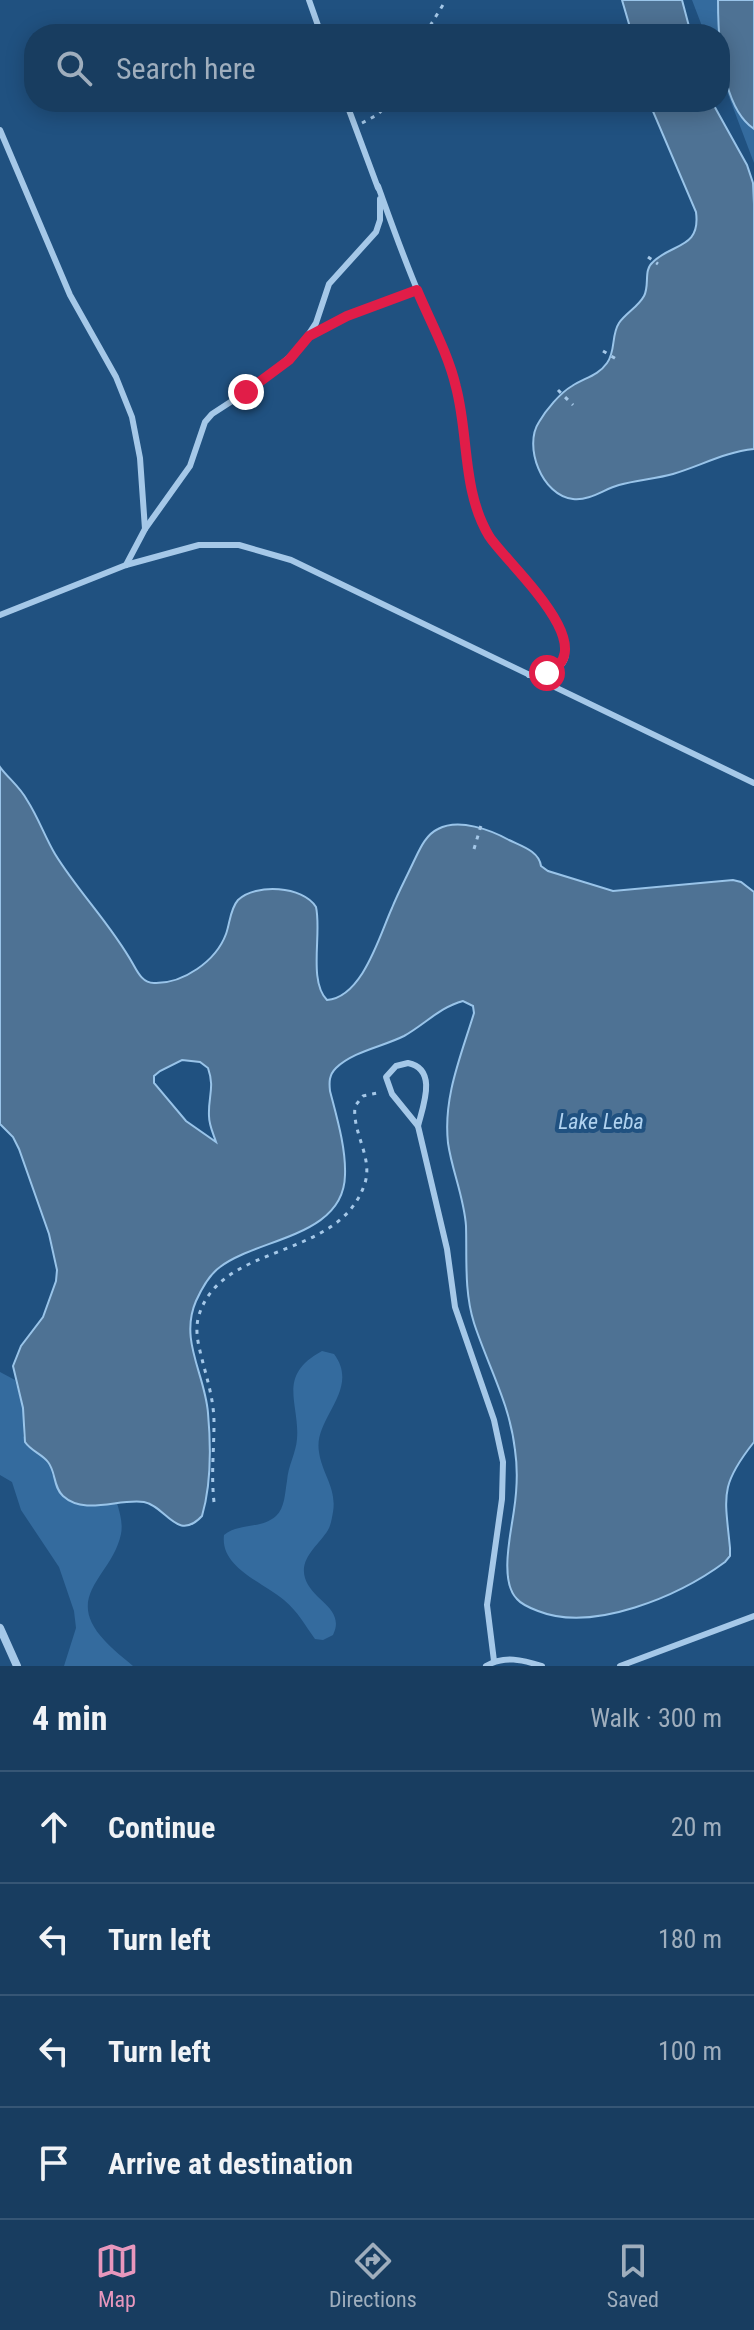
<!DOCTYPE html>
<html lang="en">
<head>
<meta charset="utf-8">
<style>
	:root { --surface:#183d60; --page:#254869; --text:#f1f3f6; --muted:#9faebd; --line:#365675; --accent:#e797bd }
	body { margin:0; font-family:"Roboto Condensed",sans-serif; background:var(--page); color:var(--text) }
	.stop { position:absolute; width:24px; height:24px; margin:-18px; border:6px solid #e11d48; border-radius:50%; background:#fff }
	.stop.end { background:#e11d48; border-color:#fff; box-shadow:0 2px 8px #0008 }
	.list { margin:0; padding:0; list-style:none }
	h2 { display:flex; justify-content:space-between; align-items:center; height:104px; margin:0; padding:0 32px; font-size:34px }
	h2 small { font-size:26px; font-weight:400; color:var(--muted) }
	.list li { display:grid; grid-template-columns:52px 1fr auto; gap:24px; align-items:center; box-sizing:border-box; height:112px; padding:0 32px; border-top:2px solid var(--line) }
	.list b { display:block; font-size:30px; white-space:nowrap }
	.list em { font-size:26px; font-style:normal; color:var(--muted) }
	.icon { flex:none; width:44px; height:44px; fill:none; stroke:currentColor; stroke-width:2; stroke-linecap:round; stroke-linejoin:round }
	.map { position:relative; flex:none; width:754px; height:1666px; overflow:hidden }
	.search { position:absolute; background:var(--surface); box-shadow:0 4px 20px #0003; left:24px; right:24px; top:24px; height:88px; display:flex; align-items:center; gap:20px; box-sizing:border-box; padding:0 28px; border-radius:32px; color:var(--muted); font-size:30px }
	.sheet { height:552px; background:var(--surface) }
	nav { display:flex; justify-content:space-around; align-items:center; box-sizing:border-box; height:112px; border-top:2px solid var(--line); background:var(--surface); font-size:22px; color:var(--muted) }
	nav a { display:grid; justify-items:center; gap:4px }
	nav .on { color:var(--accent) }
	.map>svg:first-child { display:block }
	.green { fill:#346b9e }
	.water { fill:#4e7294; stroke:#99c4e9; stroke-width:2; fill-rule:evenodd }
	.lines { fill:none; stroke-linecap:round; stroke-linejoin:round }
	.path { stroke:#a5c8e8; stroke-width:3; stroke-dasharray:4 6; stroke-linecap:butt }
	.service { stroke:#a5c8e8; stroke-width:6 }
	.minor { stroke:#a5c8e8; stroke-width:8 }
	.route { stroke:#e11d48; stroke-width:10 }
	.labels { text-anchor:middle; stroke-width:8; stroke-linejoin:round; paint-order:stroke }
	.water-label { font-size:22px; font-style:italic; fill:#b0d2ef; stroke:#205180 }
</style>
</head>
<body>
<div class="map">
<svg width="754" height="1666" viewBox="0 0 754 1666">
	<rect width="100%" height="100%" fill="#205180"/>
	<!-- green -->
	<g class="green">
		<polygon points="692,0 754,0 754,163 720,73 720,34 705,34"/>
		<path d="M 322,1351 L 334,1354 C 361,1390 313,1418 319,1452 C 322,1474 337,1488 333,1512 C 332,1517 331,1525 328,1530 C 319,1545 299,1558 305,1578 C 312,1601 346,1608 333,1635 L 323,1640 L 315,1639 C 304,1624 299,1613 284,1600 C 263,1582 220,1568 224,1535 C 239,1523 262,1529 276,1516 C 285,1508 285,1492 287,1481 C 288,1466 296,1453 297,1439 C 300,1403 276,1376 322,1351 Z"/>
		<path d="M 0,1372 L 15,1380 L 23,1408 L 23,1436 L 51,1466 L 52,1475 L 97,1505 L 117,1503 C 120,1513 123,1524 121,1534 C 112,1577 62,1595 105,1641 C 113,1650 124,1658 133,1666 L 64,1666 L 76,1628 L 74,1611 L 59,1567 L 21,1510 L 12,1482 L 0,1475 Z"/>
	</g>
	<!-- water -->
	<g class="water">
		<polygon points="622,0 682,0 691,34 632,34"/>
		<path d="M 718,0 L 754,0 L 754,129 C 720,106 718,35 718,0 Z"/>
		<path d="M 649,102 L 712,102 L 747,165 L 753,183 L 754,204 L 754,449 C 725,452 700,466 673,474 C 655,479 637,480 619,485 C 604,489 590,501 573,499 C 542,496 523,446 539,422 C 546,410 560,393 572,386 C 584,378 598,376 607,363 C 616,351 611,335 619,323 C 626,313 638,307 644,296 C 650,285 643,270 653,262 C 672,243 701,249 696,212 Z"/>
		<path d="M 0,767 C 8,778 20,787 27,800 C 38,817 45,837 55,854 C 79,893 110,923 133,964 C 138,973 143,983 154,983 C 183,984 216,961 226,934 C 230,923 230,909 238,900 C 256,883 303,886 316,907 C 322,933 308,981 327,1000 C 363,997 380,934 392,908 C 398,893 406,878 413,863 C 419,851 425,835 438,829 C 459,818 491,830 509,840 C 521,846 539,851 541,866 L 548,871 L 613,891 L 733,880 L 741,882 L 754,892 L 754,1442 C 719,1486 725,1496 730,1548 L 730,1556 L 725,1562 C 679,1596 593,1633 538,1611 C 530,1608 522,1605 517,1599 C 499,1581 511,1533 514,1510 C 517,1490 518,1470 515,1450 C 510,1404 488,1366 474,1323 C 464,1291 467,1258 466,1226 C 464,1197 452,1171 448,1143 C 443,1097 461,1056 474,1013 L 473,1006 L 463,1001 C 440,1007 424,1025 404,1036 C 382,1047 354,1051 336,1068 C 329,1075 329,1082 330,1091 C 337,1118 346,1148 345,1175 C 344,1237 258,1238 220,1267 C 210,1274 201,1290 196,1301 C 179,1340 205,1374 208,1413 C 211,1446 211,1485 202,1516 C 177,1543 166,1506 144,1502 C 119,1498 85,1516 63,1496 C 53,1487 56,1472 48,1462 C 42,1454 31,1451 25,1442 L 23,1408 L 13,1366 L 21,1346 L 43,1317 L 56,1281 L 57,1270 L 49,1234 L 19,1149 L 13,1137 L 0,1124 ZM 182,1060 L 200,1062 L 208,1068 C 215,1088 208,1096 209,1116 C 209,1125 213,1133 216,1142 L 186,1121 L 154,1083 L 154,1076 L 160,1071 Z"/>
	</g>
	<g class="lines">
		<!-- path -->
		<g class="path">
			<polyline points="425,34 446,0"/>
			<polyline points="362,123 377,115 391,102"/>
			<polyline points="648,257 658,264"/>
			<polyline points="603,351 616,359"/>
			<polyline points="558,390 573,405"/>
			<polyline points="474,849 482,822"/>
			<path d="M 214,1502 C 211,1475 214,1449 214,1423 C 214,1402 208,1382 203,1363 C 199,1347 194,1331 199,1315 C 222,1241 340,1261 365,1183 C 373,1157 352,1133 355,1106 L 363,1096 L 382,1092"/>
		</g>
		<!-- service -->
		<g class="service">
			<polyline points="309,0 321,34"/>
			<polyline points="346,102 378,188"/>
			<polyline points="0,130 70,295 116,377 132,417 140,458 145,529 126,565"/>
			<path d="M 378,186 C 391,222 404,259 419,294 C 431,324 447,353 456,384 C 468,429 462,479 482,521 C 501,564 566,605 566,652 C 566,671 544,674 529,675"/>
			<polyline points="310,335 347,316 417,290"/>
			<polyline points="145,529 190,466 205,422 212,414 258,384 299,349 316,323 329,284 376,232 380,220 380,199"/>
			<polyline points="0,615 126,565 199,545 239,545 291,560 754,783"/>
			<path d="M 408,1063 C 438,1069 423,1106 418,1126 L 392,1094 L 386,1077 L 396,1066 Z"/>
			<polyline points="418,1126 447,1249 455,1307 494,1420 503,1462 502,1499 487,1605 494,1661"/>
			<path d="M 486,1666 C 504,1655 523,1660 542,1666"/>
			<polyline points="620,1666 754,1616"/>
		</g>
		<!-- minor -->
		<polyline class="minor" points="0,1628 17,1666"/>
	</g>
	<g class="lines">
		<!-- route -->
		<path class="route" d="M 246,392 L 289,360 L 309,336 L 347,316 L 417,290 C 430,321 448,353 456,387 C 469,436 462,491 489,536 C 506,563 605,648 547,673"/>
	</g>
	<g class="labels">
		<!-- water labels -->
		<g class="water-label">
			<text x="601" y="1129">Lake Leba</text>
		</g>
	</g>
</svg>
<div class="stop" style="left:547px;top:673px"></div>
<div class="stop end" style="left:246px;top:392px"></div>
<div class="search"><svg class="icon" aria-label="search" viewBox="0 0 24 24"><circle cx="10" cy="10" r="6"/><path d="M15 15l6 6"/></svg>Search here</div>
</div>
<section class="sheet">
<h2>4 min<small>Walk · 300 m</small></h2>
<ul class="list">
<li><svg class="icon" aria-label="ahead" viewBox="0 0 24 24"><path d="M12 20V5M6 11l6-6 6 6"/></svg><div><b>Continue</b></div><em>20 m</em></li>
<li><svg class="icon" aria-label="left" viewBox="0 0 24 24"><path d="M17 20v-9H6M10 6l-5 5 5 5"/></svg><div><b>Turn left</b></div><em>180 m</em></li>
<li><svg class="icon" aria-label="left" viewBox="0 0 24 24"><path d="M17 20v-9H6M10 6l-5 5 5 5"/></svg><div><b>Turn left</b></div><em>100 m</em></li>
<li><svg class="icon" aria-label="arrive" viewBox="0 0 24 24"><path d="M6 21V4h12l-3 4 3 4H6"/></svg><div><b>Arrive at destination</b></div></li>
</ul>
</section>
<nav>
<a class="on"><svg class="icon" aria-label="map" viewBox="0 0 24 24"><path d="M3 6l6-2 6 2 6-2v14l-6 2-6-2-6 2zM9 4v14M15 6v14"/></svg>Map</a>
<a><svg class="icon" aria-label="directions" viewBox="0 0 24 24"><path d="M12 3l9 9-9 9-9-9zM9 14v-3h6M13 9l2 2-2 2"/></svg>Directions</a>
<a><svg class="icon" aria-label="saved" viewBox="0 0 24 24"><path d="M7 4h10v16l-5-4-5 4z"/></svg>Saved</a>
</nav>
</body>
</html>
